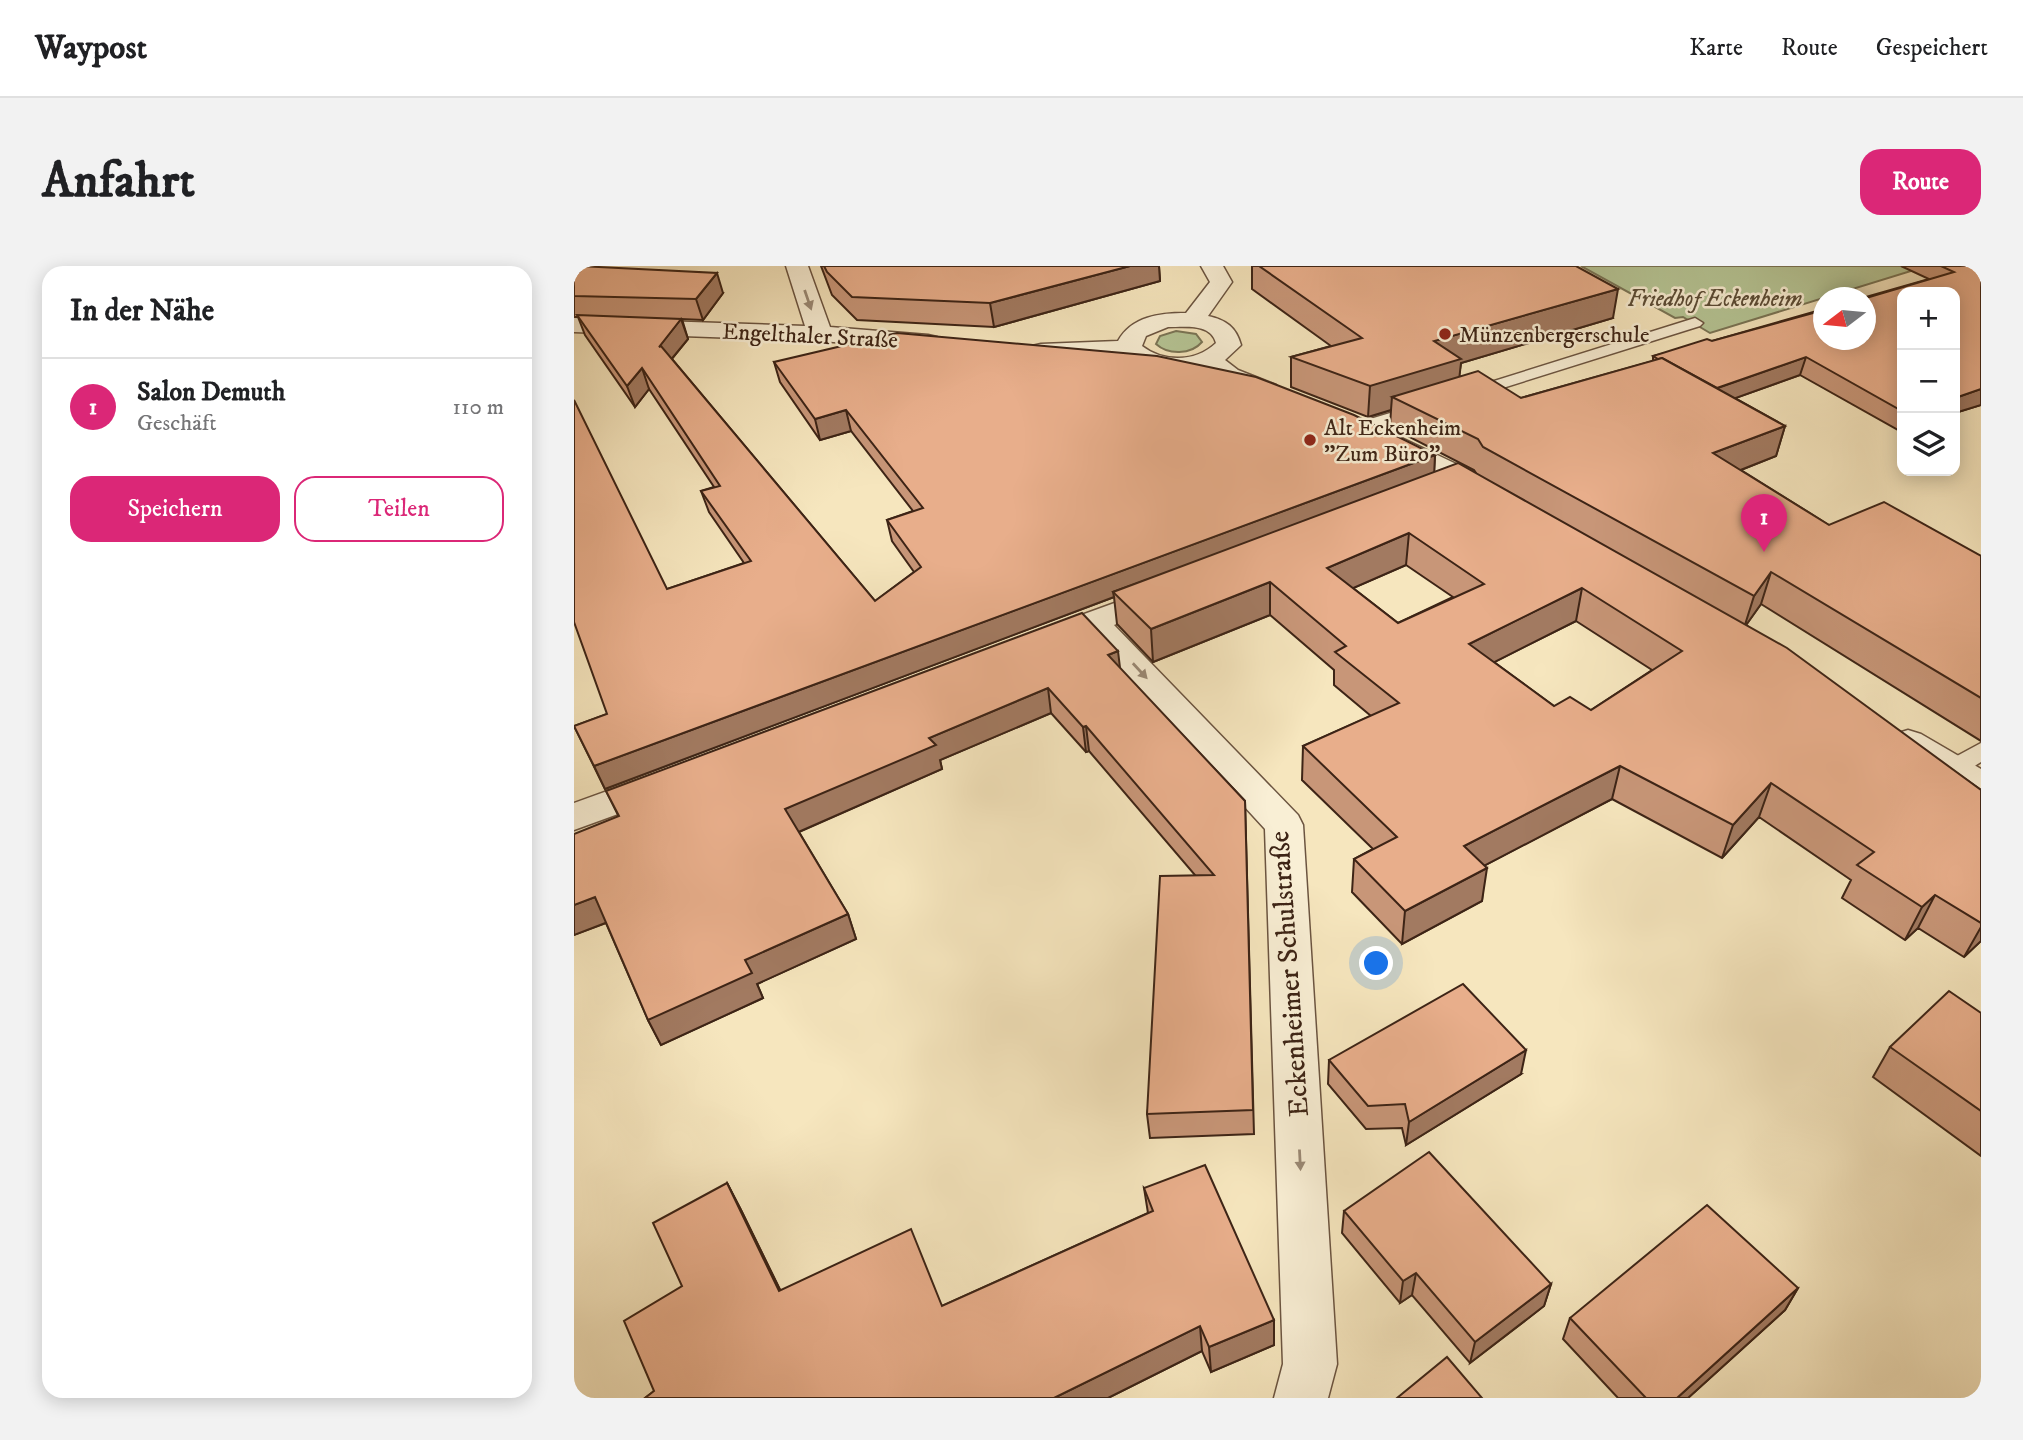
<!DOCTYPE html>
<html lang="de">
<head>
<meta charset="utf-8">
<style>
	:root { --surface:#fff; --page:#f2f2f2; --text:#202124; --muted:#757577; --line:#e0e0e0; --accent:#db2777 }
	body { margin:0; font-family:"IM FELL DW Pica",serif; background:var(--page); color:var(--text) }
	.controls { position:absolute; right:21px; top:21px; display:grid; overflow:hidden; border-radius:14px; box-shadow:0 4px 18px #0003 }
	.controls button { width:63px; height:63px; display:grid; place-items:center; padding:0; border:0; border-bottom:2px solid var(--line); background:var(--surface); color:var(--text); font:35px sans-serif }
	.compass { position:absolute; left:1239px; top:21px; width:63px; height:63px; border-radius:50%; background:var(--surface); box-shadow:0 4px 18px #0003; rotate:254deg }
	.you { position:absolute; left:803px; top:698px; width:24px; height:24px; margin:-18px; border:5px solid #fff; border-radius:50%; background:#1a73e8; box-shadow:0 0 0 10px #1a73e833 }
	.badge { display:grid; place-items:center; width:46px; height:46px; border-radius:50%; background:var(--accent); color:#fff; font-size:23px; font-weight:700 }
	.pin { position:absolute; translate:-50% -58px; filter:drop-shadow(0 2px 4px #0008) }
	.pin::after { content:''; position:absolute; top:37px; width:24px; height:21px; background:inherit; clip-path:polygon(0 0,100% 0,50% 100%) }
	.list { margin:0; padding:0; list-style:none }
	h2 { display:flex; justify-content:space-between; align-items:center; height:91px; margin:0; padding:0 28px; font-size:30px }
	h2 small { font-size:23px; font-weight:400; color:var(--muted) }
	.list li { display:grid; grid-template-columns:46px 1fr auto; gap:21px; align-items:center; box-sizing:border-box; height:98px; padding:0 28px; border-top:2px solid var(--line) }
	.list b { display:block; font-size:26px; white-space:nowrap }
	.list p { margin:0; font-size:23px; white-space:nowrap; color:var(--muted) }
	.list em { font-size:23px; font-style:normal; color:var(--muted) }
	.actions { display:flex; gap:14px; padding:21px 28px }
	.actions a { flex:1; padding:16px 0; border:2px solid var(--accent); border-radius:21px; text-align:center; font-size:24px; color:var(--accent) }
	.actions .main { background:var(--accent); color:#fff }
	.icon { flex:none; width:38px; height:38px; fill:none; stroke:currentColor; stroke-width:2; stroke-linecap:round; stroke-linejoin:round }
	.map { position:relative; flex:none; width:1407px; height:1132px; overflow:hidden; border-radius:21px }
	header { display:flex; align-items:center; gap:42px; box-sizing:border-box; height:98px; padding:0 35px; background:var(--surface); border-bottom:2px solid var(--line) }
	header strong { font-size:33px }
	nav { display:flex; gap:38px; margin-inline-start:auto; font-size:24px }
	.intro { display:flex; align-items:center; justify-content:space-between; box-sizing:border-box; height:168px; padding:0 42px }
	h1 { margin:0; font-size:49px }
	.button { padding:18px 32px; border-radius:21px; background:var(--accent); color:#fff; font-size:24px; font-weight:700 }
	main { display:flex; gap:42px; padding:0 42px }
	aside { flex:1; background:var(--surface); border-radius:21px; box-shadow:0 4px 18px #0003 }
	.map>svg:first-child { display:block }
	.green { fill:#b6c696; stroke:#7a7556; stroke-width:2 }
	.lines { fill:none; stroke-linecap:round; stroke-linejoin:round }
	.service-casing { stroke:#6b5440; stroke-width:3 }
	.minor-casing { stroke:#6b5440; stroke-width:3 }
	.service { fill:#f9efd5; fill-rule:evenodd }
	.minor { fill:#f9efd5; fill-rule:evenodd }
	.wall { fill:#c89678; stroke:#3d2416; stroke-width:2; fill-rule:evenodd }
	.shaded-wall { fill:#a27a61; stroke:#3d2416; stroke-width:2 }
	.building { fill:#e8ae8b; stroke:#3d2416; stroke-width:2; fill-rule:evenodd }
	.oneway { fill:#9b8a76 }
	.poi-dot { fill:#8f2418; stroke:#f9efd5; stroke-width:2.5 }
	.labels { text-anchor:middle; stroke-width:5; stroke-linejoin:round; paint-order:stroke }
	.far-park-label { font-size:23px; font-style:italic; fill:#5b4c36; stroke:#f9efd5 }
	.far-poi-label { font-size:23px; fill:#3d2416; stroke:#f9efd5; text-anchor:start }
	.far-street-label { font-size:23px; fill:#3d2416; stroke:#f9efd5 }
	.street-label { font-size:28px; fill:#3d2416; stroke:#f9efd5 }
</style>
</head>
<body>
<header>
<strong>Waypost</strong>
<nav><a>Karte</a><a>Route</a><a>Gespeichert</a></nav>
</header>
<div class="intro"><h1>Anfahrt</h1><a class="button">Route</a></div>
<main>
<aside>
<h2>In der Nähe<small></small></h2>
<ul class="list">
<li><span class="badge">1</span><div><b>Salon Demuth</b><p>Geschäft</p></div><em>110 m</em></li>
</ul>
<div class="actions"><a class="main">Speichern</a><a>Teilen</a></div>
</aside>
<div class="map">
<svg width="1407" height="1132" viewBox="0 0 1407 1132">
	<rect width="100%" height="100%" fill="#f6e6be"/>
	<filter id="stains"><feTurbulence type="fractalNoise" baseFrequency=".00286" numOctaves="4"/><feColorMatrix values="0 0 0 0 .2 0 0 0 0 .09 0 0 0 0 .02 0 0 0 .5 -.17"/></filter>
	<radialGradient id="worn" r=".72"><stop offset=".6" stop-color="#630" stop-opacity="0"/><stop offset="1" stop-color="#630" stop-opacity=".3"/></radialGradient>
	<!-- green -->
	<g class="green">
		<polygon points="1007,0 1353,0 1136,67 1109,51 1101,52"/>
		<path d="M 602,65 L 622,68 L 628,76 C 617,89 594,89 582,78 L 586,70 Z"/>
	</g>
	<g class="lines">
		<defs>
			<g id="service">
				<polygon points="1121,52 1129,57 1126,60 900,131 894,133 886,128 888,125"/>
				<polygon points="846,138 854,143 852,147 789,166 780,161 783,157"/>
				<path d="M 1407,477 L 1407,496 C 1395,503 1385,513 1370,509 L 1366,503 L 1370,497 Z"/>
			</g>
			<g id="minor">
				<polygon points="212,0 234,0 256,61 354,69 363,71 366,76 363,81 354,83 246,75 0,66 0,52 231,60"/>
				<path d="M 627,0 L 649,0 L 658,16 L 634,50 C 652,54 662,61 667,79 L 651,94 L 664,104 L 702,119 L 706,124 L 702,129 C 679,135 648,116 630,103 L 591,106 L 568,101 L 549,90 L 467,92 L 458,90 L 455,85 L 458,80 L 467,78 L 544,75 C 558,50 586,47 612,47 L 636,16 ZM 594,61 C 611,61 637,57 642,77 C 622,96 590,97 568,80 L 572,70 Z"/>
				<path d="M 813,165 L 899,206 C 907,218 917,219 924,230 L 920,236 C 904,240 881,232 875,216 L 803,179 L 799,173 L 803,167 Z"/>
				<polygon points="590,319 601,321 606,328 601,335 540,359 724,549 729,559 763,1098 754,1132 700,1132 709,1098 691,563 513,369 470,384 458,381 454,374 458,367"/>
				<polygon points="1334,464 1347,468 1407,503 1407,533 1394,529 1321,484 1316,476 1321,468"/>
				<polygon points="86,506 99,510 105,519 99,528 0,564 0,537"/>
			</g>
		</defs>
		<!-- service casing -->
		<use href="#service" class="service-casing"/>
		<!-- minor casing -->
		<use href="#minor" class="minor-casing"/>
		<!-- service -->
		<use href="#service" class="service"/>
		<!-- minor -->
		<use href="#minor" class="minor"/>
	</g>
	<!-- wall -->
	<g class="wall">
		<polygon points="247,0 585,0 586,15 420,61 283,54 258,29"/>
		<path d="M 678,0 L 1002,0 L 1039,52 L 887,97 L 885,110 L 947,132 L 1079,95 L 1079,90 L 1138,75 L 1355,13 L 1327,0 L 1407,0 L 1407,139 L 1381,147 L 1328,26 L 1328,164 L 1326,165 L 1226,109 L 1161,132 L 1211,160 L 1202,190 L 1167,204 L 1255,259 L 1407,290 L 1407,475 L 1187,338 L 1172,359 L 1407,524 L 1407,675 L 1390,691 L 1344,662 L 1331,674 L 1268,632 L 1277,614 L 1185,551 L 1148,592 L 1038,533 L 911,599 L 908,635 L 828,678 L 778,626 L 780,593 L 799,583 L 728,514 L 729,480 L 797,450 L 760,419 L 760,404 L 696,349 L 579,396 L 543,358 L 540,331 L 31,523 L 0,460 L 33,448 L 93,323 L 170,297 L 135,246 L 127,225 L 140,221 L 75,123 L 61,141 L 11,69 L 4,51 L 0,51 L 0,5 L 149,27 L 129,54 L 108,53 L 114,73 L 98,93 L 301,335 L 340,306 L 318,275 L 313,254 L 339,245 L 277,165 L 246,174 L 206,116 L 200,96 L 861,189 L 860,206 L 902,207 L 900,204 L 816,161 L 817,144 L 794,151 L 717,121 L 717,91 L 757,80 L 678,23 ZM 832,299 L 879,331 L 824,357 L 779,322 ZM 1002,355 L 1078,404 L 1017,444 L 980,440 L 920,396 Z"/>
		<polygon points="546,403 671,535 680,868 576,872 573,848 621,609 515,485 512,486 477,447 366,494 368,503 225,566 274,648 282,673 183,718 189,732 87,779 74,754 32,657 0,669 45,551 32,525"/>
		<polygon points="1407,747 1407,890 1299,811 1316,781"/>
		<polygon points="755,794 947,808 832,879 828,862 792,863 754,818"/>
		<polygon points="153,917 167,944 206,1024 368,1040 574,947 570,922 700,1054 700,1079 637,1106 628,1085 534,1132 71,1132 80,1125 108,1020"/>
		<polygon points="770,945 977,1018 970,1040 896,1097 838,1029 826,1037 768,967"/>
		<polygon points="1224,1022 1211,1044 1114,1132 1044,1132 989,1073 996,1052"/>
	</g>
	<!-- shaded-wall -->
	<g class="shaded-wall">
		<polygon points="556,0 585,0 586,15 420,61 416,37"/>
		<polygon points="143,7 149,27 129,54 122,33"/>
		<polygon points="1044,23 1039,52 887,97 884,123 818,131 817,144 794,151 796,120 860,75"/>
		<polygon points="107,53 114,73 91,101 85,81"/>
		<polygon points="1232,91 1226,109 1134,142 1138,124"/>
		<polygon points="68,102 75,123 61,141 53,120"/>
		<polygon points="1407,123 1407,139 1381,147 1381,132"/>
		<polygon points="272,144 277,165 246,174 241,153"/>
		<polygon points="1211,160 1202,190 1131,218 1139,187"/>
		<polygon points="861,189 860,211 539,326 540,331 31,523 20,500"/>
		<polygon points="835,267 832,299 752,334 753,302"/>
		<polygon points="1197,306 1187,338 1170,362 1180,330"/>
		<polygon points="696,316 696,349 579,396 577,363"/>
		<polygon points="1008,322 1002,355 891,411 895,378"/>
		<polygon points="544,385 547,410 534,389"/>
		<polygon points="474,422 477,447 366,494 368,503 220,568 211,543 355,472"/>
		<polygon points="512,460 515,485 512,486 509,461"/>
		<polygon points="1046,500 1038,533 885,613 890,580"/>
		<polygon points="1197,517 1185,551 1148,592 1159,559"/>
		<polygon points="913,602 908,635 828,678 831,645"/>
		<polygon points="1361,629 1344,662 1331,674 1348,641"/>
		<polygon points="21,631 34,656 0,669 0,639"/>
		<polygon points="274,648 282,673 183,718 189,732 87,779 74,754 171,694"/>
		<polygon points="1407,661 1407,675 1390,691"/>
		<polygon points="952,784 947,808 832,879 835,856"/>
		<polygon points="153,917 167,944 219,1050 205,1025"/>
		<polygon points="842,1007 838,1029 826,1037 829,1015"/>
		<polygon points="977,1018 970,1040 896,1097 901,1076"/>
		<polygon points="1224,1022 1211,1044 1114,1132 1103,1132"/>
		<polygon points="700,1054 700,1079 637,1106 635,1081"/>
		<polygon points="626,1060 628,1085 534,1132 480,1132"/>
	</g>
	<!-- building -->
	<g class="building">
		<polygon points="5,0 143,7 122,33 0,30 0,5"/>
		<polygon points="250,0 556,0 416,37 278,31 253,6"/>
		<polygon points="685,0 1002,0 1044,23 860,75 887,93 796,120 717,91 788,72"/>
		<polygon points="1367,0 1407,0 1407,123 1381,132 1381,26 1328,26 1328,145 1232,91 1143,122 1088,92 1084,93 1079,90 1133,73 1138,75 1250,44 1250,74 1292,74 1292,32 1380,6"/>
		<polygon points="3,49 107,53 85,81 87,80 301,335 347,301 313,254 349,242 272,144 241,153 200,96 323,67 583,90 682,111 780,149 861,189 20,500 0,460 33,448 0,356 0,134 93,323 177,295 127,225 146,220 68,102 53,120"/>
		<polygon points="1088,92 1211,160 1139,187 1255,259 1310,236 1407,290 1407,432 1197,306 1180,330 909,181 904,173 818,131 904,105 947,132"/>
		<path d="M 884,197 L 1213,382 L 1407,524 L 1407,657 L 1361,629 L 1348,641 L 1283,599 L 1300,586 L 1197,517 L 1159,559 L 1046,500 L 890,580 L 913,602 L 831,645 L 780,593 L 823,571 L 729,480 L 825,437 L 761,386 L 772,380 L 696,316 L 577,363 L 539,326 ZM 835,267 L 910,318 L 824,357 L 753,302 ZM 1008,322 L 1108,385 L 1017,444 L 996,431 L 980,440 L 895,378 Z"/>
		<polygon points="508,347 544,385 534,389 671,535 679,844 573,848 586,610 640,609 512,460 509,461 474,422 355,472 362,479 211,543 274,648 171,694 178,707 74,754 21,631 0,639 0,568 45,550 32,525"/>
		<polygon points="889,718 952,784 835,856 831,838 794,840 755,794"/>
		<polygon points="1375,725 1407,747 1407,845 1316,781"/>
		<polygon points="855,886 977,1018 901,1076 842,1007 829,1015 770,945"/>
		<polygon points="631,899 700,1054 635,1081 626,1060 480,1132 71,1132 80,1125 50,1055 108,1020 79,957 153,917 205,1025 337,963 368,1040 579,945 570,922"/>
		<polygon points="1133,939 1224,1022 1103,1132 1072,1132 996,1052"/>
		<polygon points="873,1091 908,1132 823,1132"/>
	</g>
	<!-- one-way arrows -->
	<defs><path id="oneway-solid" d="M-6-.8H1V-3.2L6.5 0L1 3.2V.8H-6Z" transform="scale(1.75)"/></defs>
	<g class="oneway">
		<use href="#oneway-solid" transform="translate(234 34) rotate(71)"/>
		<use href="#oneway-solid" transform="translate(566 405) rotate(47)"/>
		<use href="#oneway-solid" transform="translate(726 894) rotate(87)"/>
	</g>
	<!-- markers -->
	<g class="poi-dot">
		<circle cx="871" cy="68" r="7"/>
		<circle cx="736" cy="174" r="7"/>
	</g>
	<g class="labels">
		<!-- far-park labels -->
		<g class="far-park-label">
			<text x="1141" y="40">Friedhof Eckenheim</text>
		</g>
		<!-- far-poi labels -->
		<g class="far-poi-label">
			<text x="885" y="76">Münzenbergerschule</text>
			<text x="750" y="169">Alt Eckenheim<tspan x="750" dy="26">"Zum Büro"</tspan></text>
		</g>
		<!-- far-street labels -->
		<g class="far-street-label">
			<text transform="translate(236 69) rotate(3)" y="8">Engelthaler Straße</text>
		</g>
		<!-- street labels -->
		<g class="street-label">
			<text transform="translate(714 708) rotate(-94)" y="10">Eckenheimer Schulstraße</text>
		</g>
	</g>
	<rect width="100%" height="100%" filter="url(#stains)"/>
	<rect width="100%" height="100%" fill="url(#worn)"/>
</svg>
<div class="controls">
<button>+</button>
<button>−</button>
<button><svg class="icon" aria-label="layers" viewBox="0 0 24 24"><path d="M12 4l9 5-9 5-9-5zM3 14l9 5 9-5"/></svg></button>
</div>
<svg class="compass" viewBox="-18 -18 36 36"><path d="M0-13l5 13h-10z" fill="#e53935"/><path d="M0 13l5-13h-10z" fill="#757577"/></svg>
<div class="you"></div>
<div class="pin badge" style="left:1190px;top:286px">1</div>
</div>
</main>
</body>
</html>
